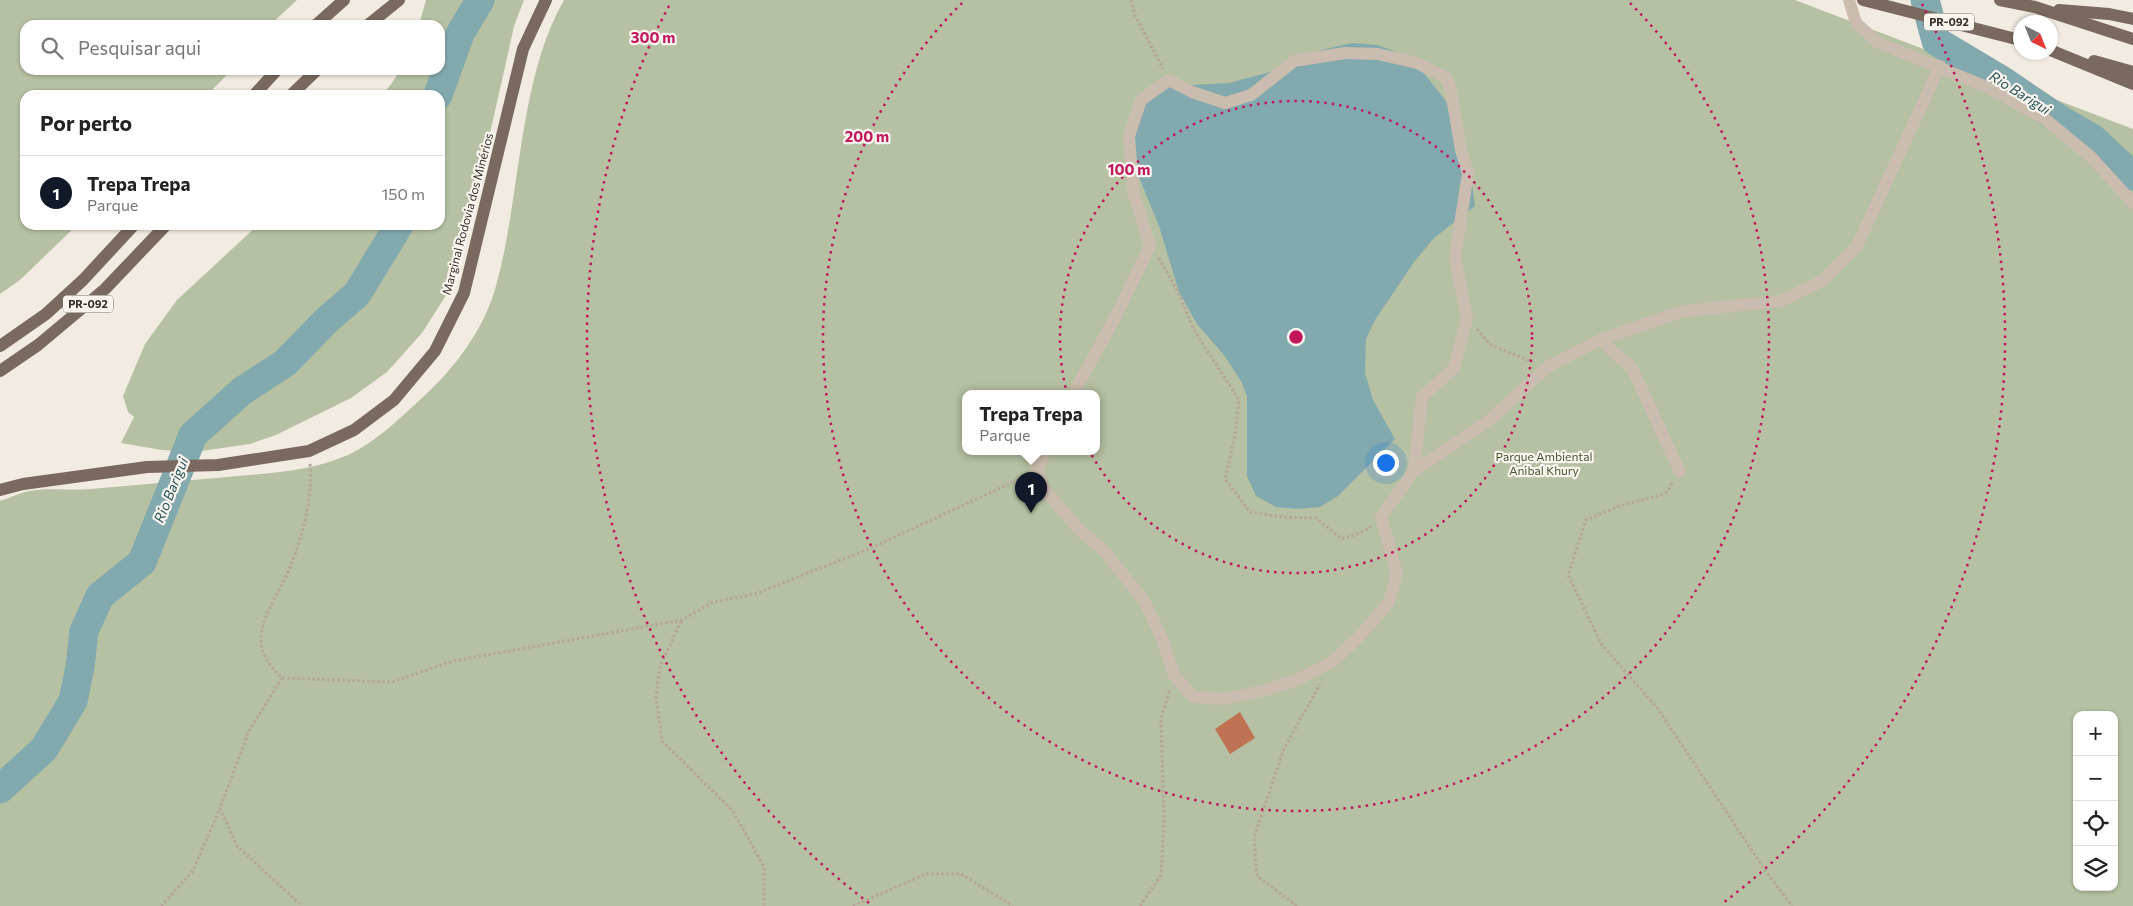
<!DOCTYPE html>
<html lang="pt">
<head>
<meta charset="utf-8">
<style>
	:root { --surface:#fff; --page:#f2f2f2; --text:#222; --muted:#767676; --line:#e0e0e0; --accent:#111827 }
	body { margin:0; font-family:Commissioner,sans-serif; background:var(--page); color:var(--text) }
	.controls { position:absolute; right:15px; bottom:15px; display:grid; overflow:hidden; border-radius:10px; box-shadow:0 1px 4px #0004 }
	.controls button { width:45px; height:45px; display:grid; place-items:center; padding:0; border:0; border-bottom:1px solid var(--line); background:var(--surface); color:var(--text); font:25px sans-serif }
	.compass { position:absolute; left:2013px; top:15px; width:45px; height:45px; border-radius:50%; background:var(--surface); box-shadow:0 1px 4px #0004; rotate:137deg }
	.you { position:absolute; left:1385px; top:462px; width:18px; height:18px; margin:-12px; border:4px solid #fff; border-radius:50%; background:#1a73e8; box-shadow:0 0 0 8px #1a73e833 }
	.badge { display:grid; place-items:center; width:32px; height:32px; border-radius:50%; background:var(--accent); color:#fff; font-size:16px; font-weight:700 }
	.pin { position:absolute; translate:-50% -41px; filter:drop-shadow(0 1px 2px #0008) }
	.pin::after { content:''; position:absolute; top:26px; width:18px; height:15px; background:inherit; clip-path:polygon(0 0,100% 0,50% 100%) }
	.popup { position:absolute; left:962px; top:390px; width:138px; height:65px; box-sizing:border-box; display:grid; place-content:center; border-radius:10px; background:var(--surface); filter:drop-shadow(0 1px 4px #0005); font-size:16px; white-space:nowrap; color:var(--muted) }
	.popup b { font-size:19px; color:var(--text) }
	.popup::after { content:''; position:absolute; left:50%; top:100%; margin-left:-10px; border:10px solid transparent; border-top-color:var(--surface) }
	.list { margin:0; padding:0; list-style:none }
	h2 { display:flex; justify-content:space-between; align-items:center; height:65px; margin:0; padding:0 20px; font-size:21px }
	h2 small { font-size:16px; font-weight:400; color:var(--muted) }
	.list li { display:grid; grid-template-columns:32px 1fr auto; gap:15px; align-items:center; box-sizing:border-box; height:75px; padding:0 20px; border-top:1px solid var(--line) }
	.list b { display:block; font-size:19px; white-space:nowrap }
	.list p { margin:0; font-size:16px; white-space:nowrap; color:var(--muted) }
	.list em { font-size:16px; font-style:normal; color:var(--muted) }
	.icon { flex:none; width:28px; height:28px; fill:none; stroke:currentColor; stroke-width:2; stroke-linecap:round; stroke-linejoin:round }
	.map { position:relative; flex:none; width:2133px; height:906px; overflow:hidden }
	.search { position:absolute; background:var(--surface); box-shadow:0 1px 4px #0004; left:20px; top:20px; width:425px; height:55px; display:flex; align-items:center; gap:12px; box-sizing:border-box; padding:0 18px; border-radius:15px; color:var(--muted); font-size:19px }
	.panel { position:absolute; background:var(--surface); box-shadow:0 1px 4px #0004; left:20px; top:90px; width:425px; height:140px; border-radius:15px }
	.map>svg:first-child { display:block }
	.green { fill:#b5c1a2; fill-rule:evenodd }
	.water { fill:#82aaae }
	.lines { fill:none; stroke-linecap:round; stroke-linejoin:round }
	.river { stroke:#82aaae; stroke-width:29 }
	.building { fill:#bf7353 }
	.path { stroke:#b6a698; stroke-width:3; stroke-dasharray:2.5 2.5; stroke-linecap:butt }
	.minor { stroke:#cabcae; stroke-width:12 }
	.major { stroke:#7a695e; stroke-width:12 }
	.ring { fill:none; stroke:#c2185b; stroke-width:2.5; stroke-dasharray:2.5 5 }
	.labels { text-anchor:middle; stroke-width:4.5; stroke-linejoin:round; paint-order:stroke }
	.shield { fill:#faf5ee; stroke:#736b66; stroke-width:1 }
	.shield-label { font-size:11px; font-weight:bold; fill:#39302c }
	.street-label { font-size:12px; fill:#39302c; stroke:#faf5ee }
	.park-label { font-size:12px; fill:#465631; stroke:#faf5ee }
	.water-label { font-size:14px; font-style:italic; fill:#235258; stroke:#faf5ee }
	.centre { fill:#c2185b; stroke:#faf5ee; stroke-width:2.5 }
	.ring-label { font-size:15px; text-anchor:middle; font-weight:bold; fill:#c2185b; stroke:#faf5ee; stroke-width:4.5; stroke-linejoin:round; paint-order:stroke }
</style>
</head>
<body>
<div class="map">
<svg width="2133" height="906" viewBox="0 0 2133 906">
	<rect width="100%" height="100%" fill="#f2ebe1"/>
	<!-- green -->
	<g class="green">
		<polygon points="0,0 297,0 270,25 25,25 25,70 232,70 207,95 25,95 25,225 77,225 20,280 0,294"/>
		<polygon points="426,0 524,0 514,26 505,67 460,265 450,289 422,333 387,372 351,398 276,435 250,444 194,452 162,450 121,443 134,417 128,412 123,396 145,344 177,300 258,225 440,225 440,95 383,95 401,70 440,70 440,25 419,25"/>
		<path d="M 564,0 L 1795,0 L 2133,129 L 2133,906 L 0,906 L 0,501 C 10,498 19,493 29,491 C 48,487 71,491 91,489 C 136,485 182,481 227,477 C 269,473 309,472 348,455 C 376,442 399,419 421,399 C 454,369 484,330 496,286 C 521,197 518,80 564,0 ZM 966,394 L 1096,394 L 1096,452 L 966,452 ZM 2077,715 L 2114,715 L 2114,887 L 2077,887 Z"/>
	</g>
	<!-- water -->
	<polygon class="water" points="1352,43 1377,45 1394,51 1423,72 1446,101 1469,163 1475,206 1434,238 1414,262 1375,320 1366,339 1365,373 1373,400 1395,439 1338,496 1320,507 1298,509 1276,507 1256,496 1247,476 1247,396 1241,381 1224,355 1197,324 1179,292 1159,226 1138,175 1132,126 1144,101 1163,89 1175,86 1229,83 1274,71 1321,50"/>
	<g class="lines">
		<!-- river -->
		<g class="river">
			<polyline points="1925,0 1936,41 2003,81 2059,119 2092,138 2133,176"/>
			<polyline points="438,95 460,34 480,0"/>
			<polyline points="0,789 44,749 73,701 80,667 84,631 100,596 142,562 193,435 242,391 285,363 327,320 357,294 399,225"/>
		</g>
	</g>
	<!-- building -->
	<polygon class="building" points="1240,712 1255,738 1230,754 1215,729"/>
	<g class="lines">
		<!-- path -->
		<g class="path">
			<polyline points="1131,0 1135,15 1163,69"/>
			<polyline points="1159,258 1176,288 1194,330 1239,400 1235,436 1225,479 1250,512 1282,517 1316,518 1342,539 1365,531 1371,526"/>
			<polyline points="1477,329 1491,345 1533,362"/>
			<path d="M 310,464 C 313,499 302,539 288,572 C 279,594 262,614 261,639 C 260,655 272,668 282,678 L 392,682 L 453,661 L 682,620 L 713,602 L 755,594 L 871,548 L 1026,476"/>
			<polyline points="1672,483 1665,494 1619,506 1586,520 1568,575 1602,645 1658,709 1767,873 1792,906"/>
			<polyline points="681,621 660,667 656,696 662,741 733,811 764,867 764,906"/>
			<polyline points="282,678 249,731 220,808 237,846 302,906"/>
			<polyline points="161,906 193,871 220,808"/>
			<polyline points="853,906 926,874 961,874 1013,906"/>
			<polyline points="1140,906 1161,875 1164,823 1161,719 1170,689"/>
			<polyline points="1297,906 1257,876 1254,838 1284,749 1320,684"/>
		</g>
		<!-- minor -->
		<g class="minor">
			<polyline points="1849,0 1856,23 1877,42 1989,88 2045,119 2091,157 2133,203"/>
			<polyline points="1602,339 1611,350 1632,368 1680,472"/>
			<polyline points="1073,394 1116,316 1150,246 1133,191 1129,136 1141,100 1169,80 1192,92 1225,103 1251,95 1294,61 1345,53 1378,54 1417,63 1447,78 1451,91 1461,150 1468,173 1455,257 1467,318 1454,368 1422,397 1414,471"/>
			<polyline points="1045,452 1037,470 1045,491 1080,530 1105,552 1145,602 1162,639 1174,675 1193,697 1224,699 1262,691 1297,680 1332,662 1359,637 1389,602 1397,573 1381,517 1414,471 1491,419 1547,367 1602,339 1684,311 1781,301 1822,281 1857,246 1940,66"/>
		</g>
		<!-- major -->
		<g class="major">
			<polyline points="1863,0 2020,40"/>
			<polyline points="2000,0 2035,7 2133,39"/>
			<polyline points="2059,10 2109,14 2133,19"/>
			<polyline points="316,25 344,0"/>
			<polyline points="368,25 399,0"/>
			<polyline points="2050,50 2133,84"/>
			<polyline points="2094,61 2133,72"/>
			<polyline points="254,95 277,70"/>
			<polyline points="291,95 317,70"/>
			<polyline points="0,346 46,314 83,280 134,225"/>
			<polyline points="0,371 38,345 105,289 166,225"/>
			<polyline points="0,490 23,484 147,467 218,465 309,451 354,430 394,400 435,351 464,293 523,49 546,0"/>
		</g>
	</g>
	<!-- distance rings -->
	<g class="ring">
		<circle cx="1296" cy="337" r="236"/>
		<path d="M1630 3A473 473 0 1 1 962 3"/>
		<path d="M869 903A709 709 0 0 1 670 4M1922 4A709 709 0 0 1 1723 903"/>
	</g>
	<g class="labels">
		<!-- shield labels -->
		<g class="shield">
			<rect x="1924" y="13.5" width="50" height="17" rx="4"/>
			<rect x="63" y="295.5" width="50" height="17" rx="4"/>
		</g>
		<g class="shield-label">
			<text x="1949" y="26">PR-092</text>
			<text x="88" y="308">PR-092</text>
		</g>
		<!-- street labels -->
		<g class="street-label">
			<text transform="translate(468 214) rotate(-75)" y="4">Marginal Rodovia dos Minérios</text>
		</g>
		<!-- park labels -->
		<g class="park-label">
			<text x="1544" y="461">Parque Ambiental<tspan x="1544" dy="14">Anibal Khury</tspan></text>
		</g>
		<!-- water labels -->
		<g class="water-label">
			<text transform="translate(2020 93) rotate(32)" y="5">Rio Barigui</text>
			<text transform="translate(171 490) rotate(-68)" y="5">Rio Barigui</text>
		</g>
	</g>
	<circle cx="1296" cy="337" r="8" class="centre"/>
	<g class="ring-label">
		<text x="653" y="43">300 m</text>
		<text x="867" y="142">200 m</text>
		<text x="1129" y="175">100 m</text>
	</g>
</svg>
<div class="controls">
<button>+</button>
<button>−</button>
<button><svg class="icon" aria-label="locate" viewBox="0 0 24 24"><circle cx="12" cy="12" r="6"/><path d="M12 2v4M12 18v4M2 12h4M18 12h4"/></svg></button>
<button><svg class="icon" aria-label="layers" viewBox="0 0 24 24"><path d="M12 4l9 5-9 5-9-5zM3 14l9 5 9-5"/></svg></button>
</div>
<svg class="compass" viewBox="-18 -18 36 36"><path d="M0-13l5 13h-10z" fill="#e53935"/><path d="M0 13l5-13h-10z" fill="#767676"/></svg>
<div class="you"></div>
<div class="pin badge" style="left:1031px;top:513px">1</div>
<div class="popup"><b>Trepa Trepa</b>Parque</div>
<div class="search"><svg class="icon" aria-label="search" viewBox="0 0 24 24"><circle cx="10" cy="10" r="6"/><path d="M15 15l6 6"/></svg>Pesquisar aqui</div>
<section class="panel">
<h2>Por perto<small></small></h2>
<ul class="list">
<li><span class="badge">1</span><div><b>Trepa Trepa</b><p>Parque</p></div><em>150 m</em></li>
</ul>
</section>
</div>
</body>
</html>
